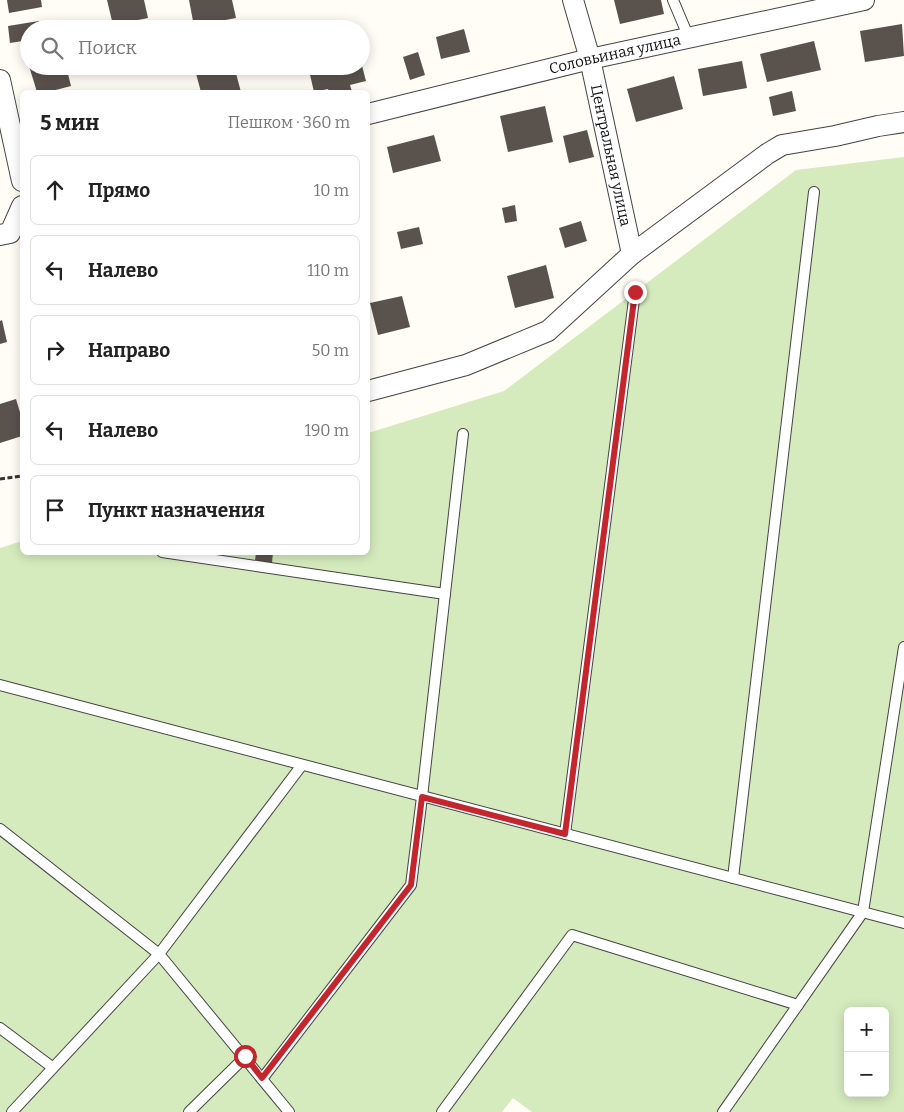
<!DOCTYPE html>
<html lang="ru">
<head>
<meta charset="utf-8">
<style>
	:root { --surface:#fff; --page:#f6f6f6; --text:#222; --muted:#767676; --line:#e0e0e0 }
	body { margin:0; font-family:Bitter,serif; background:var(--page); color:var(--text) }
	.controls { position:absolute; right:15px; bottom:15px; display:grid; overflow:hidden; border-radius:8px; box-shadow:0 2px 12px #0003 }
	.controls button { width:45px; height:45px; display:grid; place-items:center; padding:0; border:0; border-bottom:1px solid var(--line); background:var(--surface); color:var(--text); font:25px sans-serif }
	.stop { position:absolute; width:15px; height:15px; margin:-11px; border:4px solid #c4262e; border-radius:50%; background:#fff }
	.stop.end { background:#c4262e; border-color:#fff; box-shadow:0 1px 5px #0008 }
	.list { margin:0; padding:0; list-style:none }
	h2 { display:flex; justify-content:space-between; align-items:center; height:65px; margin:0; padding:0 20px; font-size:21px }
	h2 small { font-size:16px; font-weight:400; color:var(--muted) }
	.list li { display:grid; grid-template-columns:32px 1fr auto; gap:15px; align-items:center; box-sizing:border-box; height:70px; margin:0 10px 10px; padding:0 10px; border:1px solid var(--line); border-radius:8px }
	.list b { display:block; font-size:19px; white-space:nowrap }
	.list em { font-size:16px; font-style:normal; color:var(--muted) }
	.icon { flex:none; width:28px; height:28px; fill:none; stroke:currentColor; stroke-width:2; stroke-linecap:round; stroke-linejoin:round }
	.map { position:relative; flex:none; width:904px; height:1112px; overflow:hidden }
	.search { position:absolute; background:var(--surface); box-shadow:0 2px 12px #0003; left:20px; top:20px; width:350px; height:55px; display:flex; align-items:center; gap:12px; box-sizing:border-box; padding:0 18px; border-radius:28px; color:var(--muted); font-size:19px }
	.panel { position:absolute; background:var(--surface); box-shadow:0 2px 12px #0003; left:20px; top:90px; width:350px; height:465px; border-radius:8px }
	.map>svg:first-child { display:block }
	.green { fill:#d5ebbd; fill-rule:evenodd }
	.building { fill:#5a524d }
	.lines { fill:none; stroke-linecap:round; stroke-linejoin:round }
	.lane-casing { stroke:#444; stroke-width:12 }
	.street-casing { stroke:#444; stroke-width:22 }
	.path { stroke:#333; stroke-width:3; stroke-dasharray:5 2.5; stroke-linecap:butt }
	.lane { stroke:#fff; stroke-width:10 }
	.street { stroke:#fff; stroke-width:20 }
	.route { stroke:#c4262e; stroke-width:6 }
	.labels { text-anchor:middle; stroke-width:5; stroke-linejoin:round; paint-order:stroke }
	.street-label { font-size:15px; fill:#111; stroke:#fff }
</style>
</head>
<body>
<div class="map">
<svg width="904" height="1112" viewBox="0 0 904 1112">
	<rect width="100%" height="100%" fill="#fffdf5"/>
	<!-- green -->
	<path class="green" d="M 904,157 L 904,1112 L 532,1112 L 513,1098 L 502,1112 L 0,1112 L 0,548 L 22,541 L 22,552 L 368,552 L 368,433 L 504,391 L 796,170 ZM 848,1011 L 885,1011 L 885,1093 L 848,1093 Z"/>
	<!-- building -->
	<g class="building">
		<polygon points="7,0 41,0 42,7 9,13"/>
		<polygon points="107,0 144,0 148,18 113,25"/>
		<polygon points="189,0 232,0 236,18 194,26"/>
		<polygon points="614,0 661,0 664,14 620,24"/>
		<polygon points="39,21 41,29 29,29 29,40 10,43 8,26"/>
		<polygon points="902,24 904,56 865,62 860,31"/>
		<polygon points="464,29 470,52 441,59 436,37"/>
		<polygon points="814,41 821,70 767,82 760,54"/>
		<polygon points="418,52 425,75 410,80 403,57"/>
		<polygon points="742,61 747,88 703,96 698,69"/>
		<polygon points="361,62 366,81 350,85 352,92 329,92 328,89 314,92 308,66 361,66"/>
		<polygon points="29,66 66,66 71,86 48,92 37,92"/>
		<polygon points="208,66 234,66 241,92 201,92 195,70"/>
		<polygon points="674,76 683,109 636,122 627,89"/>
		<polygon points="792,91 796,111 773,116 769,97"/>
		<polygon points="545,106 553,142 508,152 500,116"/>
		<polygon points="587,130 594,157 569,163 563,136"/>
		<polygon points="434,135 441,161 393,173 387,147"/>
		<polygon points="515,205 517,221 505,223 502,208"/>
		<polygon points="581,221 587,241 565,248 559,228"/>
		<polygon points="419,227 423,244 401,249 397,232"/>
		<polygon points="546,265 554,298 515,308 507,276"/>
		<polygon points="402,296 410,327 378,335 370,303"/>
		<polygon points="2,320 7,342 0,344 0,321"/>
		<polygon points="16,399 22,419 22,436 0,443 0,404"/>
		<polygon points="256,552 273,552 272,563 255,561"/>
	</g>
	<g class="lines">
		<defs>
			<g id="lane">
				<polyline points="673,0 689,38"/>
				<polyline points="162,552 445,594"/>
				<polyline points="0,685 904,923"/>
				<polyline points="0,829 159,954 289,1112"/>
				<polyline points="565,834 635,292"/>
				<polyline points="733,878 814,192"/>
				<polyline points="0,1028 52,1067"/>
				<polyline points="262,1079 411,885 422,797 463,434"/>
				<polyline points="12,1112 159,954 302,765"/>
				<polyline points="189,1112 245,1057"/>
				<polyline points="442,1112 572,935 798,1005"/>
				<polyline points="723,1112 863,912 904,647"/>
			</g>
			<g id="street">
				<path id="s1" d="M 573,0 L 590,59 L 632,254"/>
				<polyline points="0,80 22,181"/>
				<path id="s2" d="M 368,114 L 590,59 L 864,0"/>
				<polyline points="0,235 10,233 22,206"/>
				<polyline points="368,391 466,365 548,331 632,254 767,154 782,145 835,136 878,126 904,122"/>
			</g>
		</defs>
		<!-- lane casing -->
		<use href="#lane" class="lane-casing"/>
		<!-- street casing -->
		<use href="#street" class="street-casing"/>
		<!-- path -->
		<polyline class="path" points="0,479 22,476"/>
		<!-- lane -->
		<use href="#lane" class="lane"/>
		<!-- street -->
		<use href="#street" class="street"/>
	</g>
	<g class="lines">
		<!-- route -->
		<polyline class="route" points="245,1056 262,1078 411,885 422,797 565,834 635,292"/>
	</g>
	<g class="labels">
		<!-- street labels -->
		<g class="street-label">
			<text dy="5" stroke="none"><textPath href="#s2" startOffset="254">Соловьиная улица</textPath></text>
			<text dy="5" stroke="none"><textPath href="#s1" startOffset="160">Центральная улица</textPath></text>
		</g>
	</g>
</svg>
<div class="controls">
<button>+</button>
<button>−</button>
</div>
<div class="stop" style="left:245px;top:1056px"></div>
<div class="stop end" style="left:635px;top:292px"></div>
<div class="search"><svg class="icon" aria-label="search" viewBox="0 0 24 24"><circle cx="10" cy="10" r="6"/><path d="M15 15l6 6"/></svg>Поиск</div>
<section class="panel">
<h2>5 мин<small>Пешком · 360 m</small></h2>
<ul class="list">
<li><svg class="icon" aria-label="ahead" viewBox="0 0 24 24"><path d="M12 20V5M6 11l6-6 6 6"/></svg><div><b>Прямо</b></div><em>10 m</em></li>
<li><svg class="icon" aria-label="left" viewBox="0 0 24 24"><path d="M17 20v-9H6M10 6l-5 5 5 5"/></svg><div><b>Налево</b></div><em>110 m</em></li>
<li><svg class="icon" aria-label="right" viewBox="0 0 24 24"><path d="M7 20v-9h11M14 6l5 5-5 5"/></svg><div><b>Направо</b></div><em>50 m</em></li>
<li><svg class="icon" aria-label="left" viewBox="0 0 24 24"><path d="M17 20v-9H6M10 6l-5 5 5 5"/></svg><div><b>Налево</b></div><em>190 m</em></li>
<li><svg class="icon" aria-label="arrive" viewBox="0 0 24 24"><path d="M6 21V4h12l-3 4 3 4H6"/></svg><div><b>Пункт назначения</b></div></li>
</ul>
</section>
</div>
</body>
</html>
